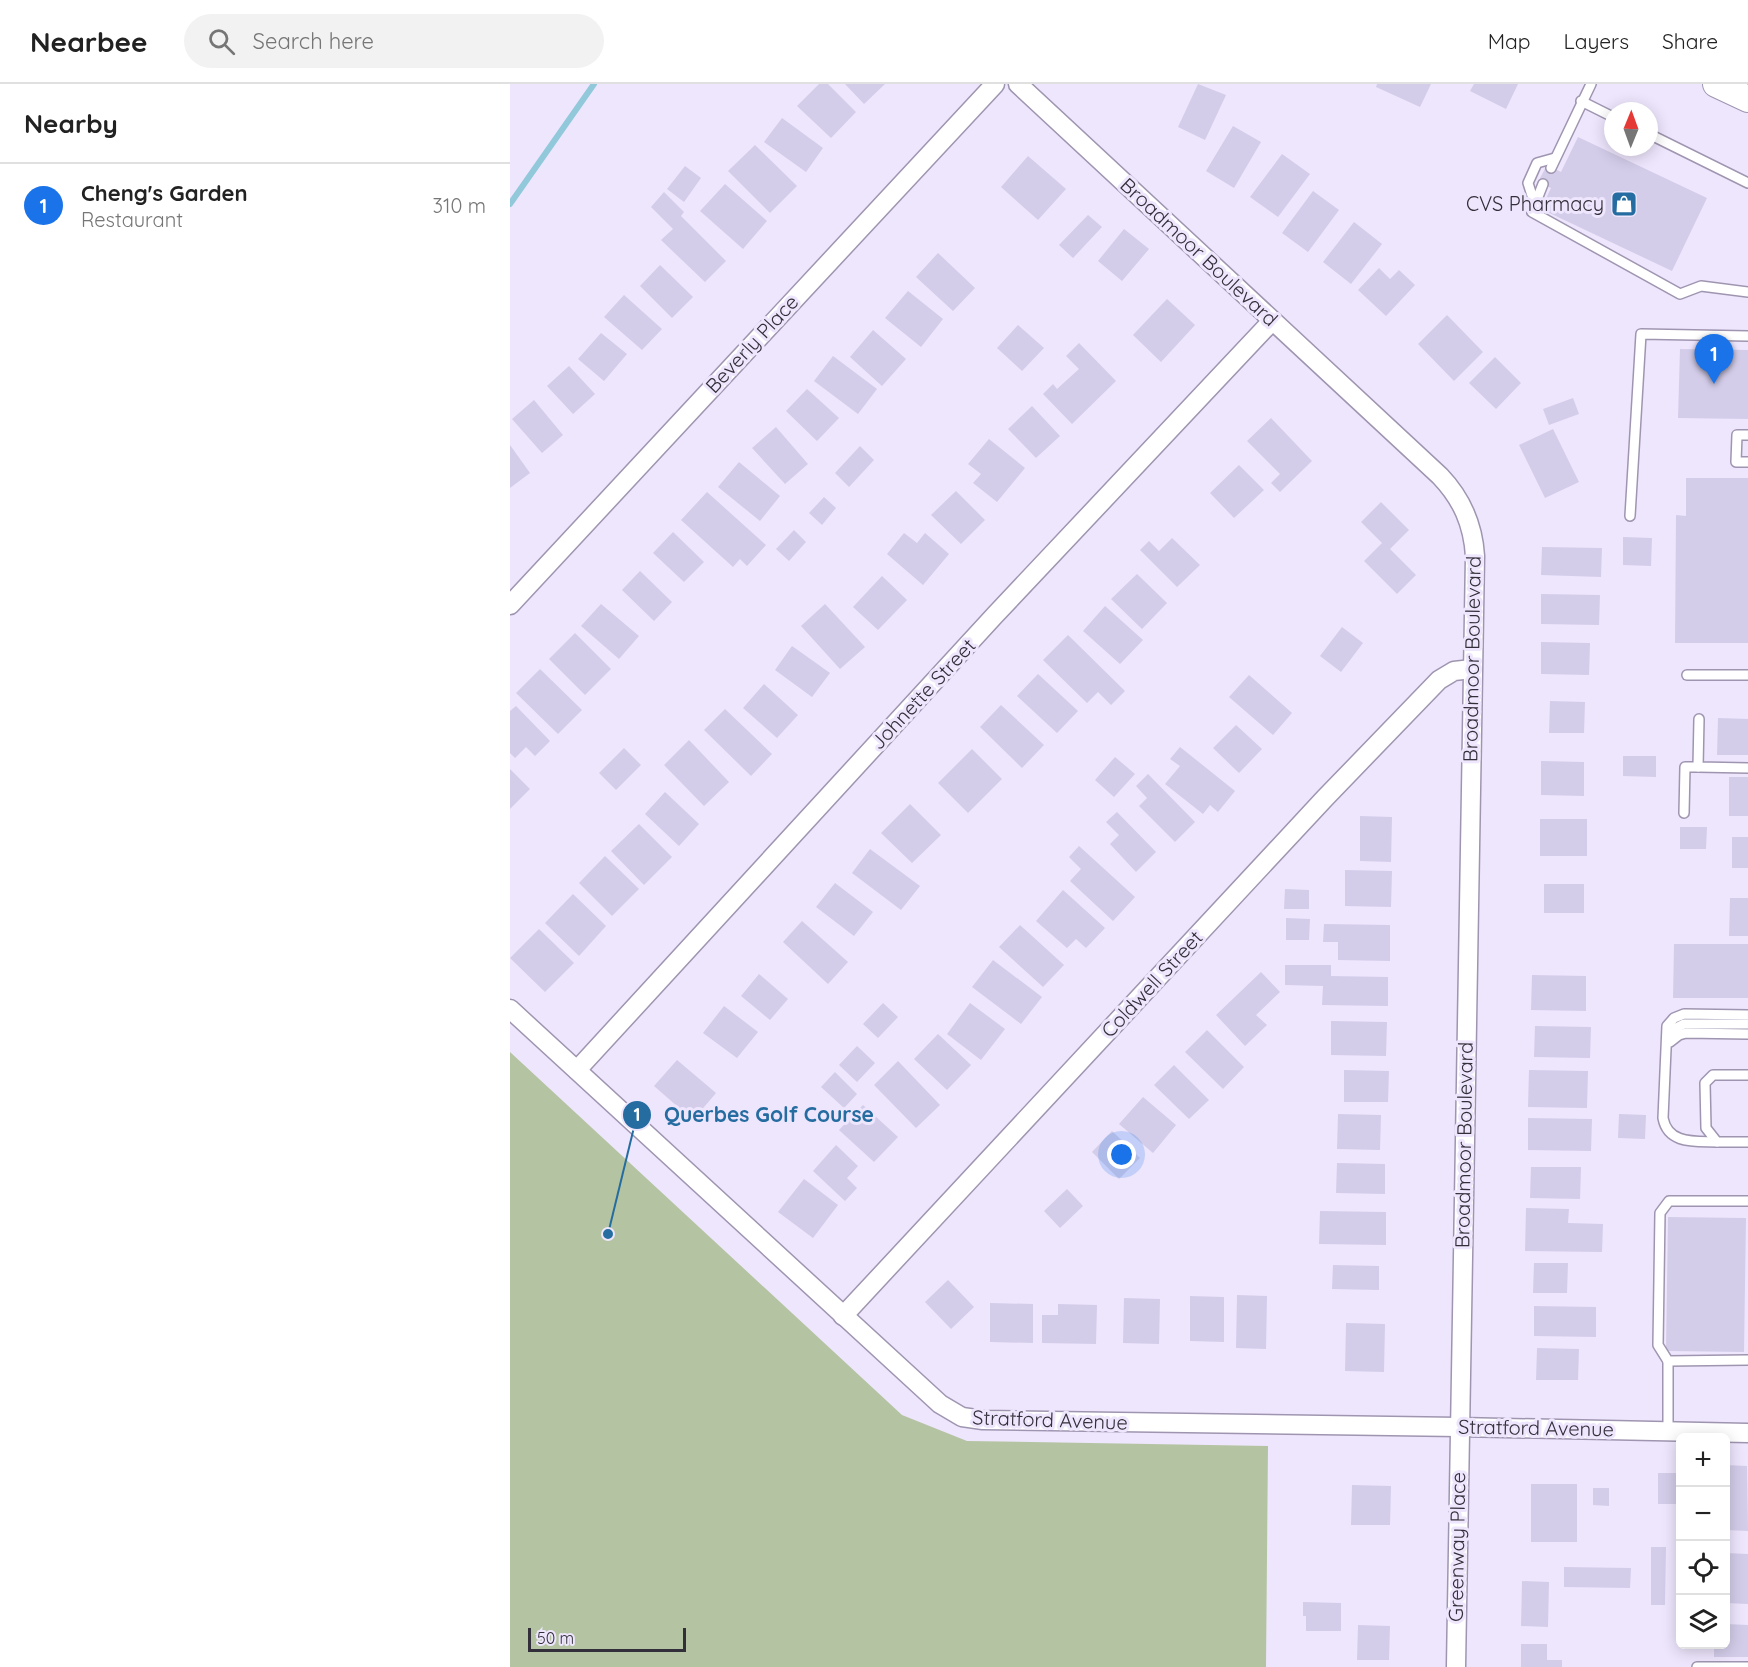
<!DOCTYPE html>
<html lang="en">
<head>
<meta charset="utf-8">
<style>
	:root { --surface:#fff; --page:#f2f2f2; --text:#222; --muted:#767676; --line:#e0e0e0; --accent:#1a73e8 }
	body { margin:0; font-family:Quicksand,sans-serif; background:var(--page); color:var(--text) }
	.controls { position:absolute; right:18px; bottom:18px; display:grid; overflow:hidden; border-radius:9px; box-shadow:0 3px 15px #0003 }
	.controls button { width:54px; height:54px; display:grid; place-items:center; padding:0; border:0; border-bottom:2px solid var(--line); background:var(--surface); color:var(--text); font:30px sans-serif }
	.compass { position:absolute; left:1094px; top:18px; width:54px; height:54px; border-radius:50%; background:var(--surface); box-shadow:0 3px 15px #0003; rotate:1deg }
	.scale { position:absolute; left:18px; bottom:15px; width:158px; box-sizing:border-box; padding-left:6px; border:3px solid #332f3a; border-top:0; font-size:16px; line-height:21px; white-space:nowrap; color:#332f3a; -webkit-text-stroke:4px #eee6fd; paint-order:stroke }
	.you { position:absolute; left:612px; top:1071px; width:21px; height:21px; margin:-15px; border:4px solid #fff; border-radius:50%; background:#1a73e8; box-shadow:0 0 0 9px #1a73e833 }
	.badge { display:grid; place-items:center; width:39px; height:39px; border-radius:50%; background:var(--accent); color:#fff; font-size:20px; font-weight:700 }
	.pin { position:absolute; translate:-50% -50px; filter:drop-shadow(0 2px 3px #0008) }
	.pin::after { content:''; position:absolute; top:32px; width:21px; height:18px; background:inherit; clip-path:polygon(0 0,100% 0,50% 100%) }
	.list { margin:0; padding:0; list-style:none }
	h2 { display:flex; justify-content:space-between; align-items:center; height:78px; margin:0; padding:0 24px; font-size:26px }
	h2 small { font-size:20px; font-weight:400; color:var(--muted) }
	.list li { display:grid; grid-template-columns:39px 1fr auto; gap:18px; align-items:center; box-sizing:border-box; height:84px; padding:0 24px; border-top:2px solid var(--line) }
	.list b { display:block; font-size:22px; white-space:nowrap }
	.list p { margin:0; font-size:20px; white-space:nowrap; color:var(--muted) }
	.list em { font-size:20px; font-style:normal; color:var(--muted) }
	.icon { flex:none; width:33px; height:33px; fill:none; stroke:currentColor; stroke-width:2; stroke-linecap:round; stroke-linejoin:round }
	.map { position:relative; flex:none; width:1238px; height:1583px; overflow:hidden }
	header { display:flex; align-items:center; gap:36px; box-sizing:border-box; height:84px; padding:0 30px; background:var(--surface); border-bottom:2px solid var(--line) }
	header strong { font-size:28px }
	nav { display:flex; gap:33px; margin-inline-start:auto; font-size:21px }
	.search { width:420px; height:54px; background:var(--page); display:flex; align-items:center; gap:15px; box-sizing:border-box; padding:0 21px; border-radius:33px; color:var(--muted); font-size:22px }
	main { display:flex }
	aside { flex:1; background:var(--surface) }
	.map>svg:first-child { display:block }
	.green { fill:#b4c4a2 }
	.lines { fill:none; stroke-linecap:round; stroke-linejoin:round }
	.stream { stroke:#91c8da; stroke-width:6 }
	.building { fill:#d4cdea }
	.lane-casing { stroke:#9f95b0; stroke-width:12 }
	.street-casing { stroke:#9f95b0; stroke-width:21 }
	.secondary-casing { stroke:#9f95b0; stroke-width:28 }
	.lane { stroke:#fff; stroke-width:9 }
	.street { stroke:#fff; stroke-width:18 }
	.secondary { stroke:#fff; stroke-width:26 }
	.labels { text-anchor:middle; stroke-width:6; stroke-linejoin:round; paint-order:stroke }
	.poi-label { font-size:20px; fill:#332f3a; stroke:#eee6fd; text-anchor:end }
	.street-label { font-size:20px; fill:#332f3a; stroke:#eee6fd }
	.leader { fill:none; stroke:#256ca0; stroke-width:2 }
	.callout-dot { fill:#256ca0; stroke:#eee6fd; stroke-width:2 }
	.mark-label { font-size:18px; text-anchor:middle; font-weight:bold; fill:#fff }
	.callout-label { font-size:21px; text-anchor:middle; font-weight:bold; fill:#256ca0; stroke:#eee6fd; stroke-width:6; stroke-linejoin:round; paint-order:stroke }
</style>
</head>
<body>
<header>
<strong>Nearbee</strong>
<div class="search"><svg class="icon" aria-label="search" viewBox="0 0 24 24"><circle cx="10" cy="10" r="6"/><path d="M15 15l6 6"/></svg>Search here</div>
<nav><a>Map</a><a>Layers</a><a>Share</a></nav>
</header>
<main>
<aside>
<h2>Nearby<small></small></h2>
<ul class="list">
<li><span class="badge">1</span><div><b>Cheng's Garden</b><p>Restaurant</p></div><em>310 m</em></li>
</ul>
</aside>
<div class="map">
<svg width="1238" height="1583" viewBox="0 0 1238 1583">
	<rect width="100%" height="100%" fill="#eee6fd"/>
	<!-- green -->
	<polygon class="green" points="0,968 392,1331 457,1357 758,1362 756,1583 0,1583"/>
	<g class="lines">
		<!-- stream -->
		<polyline class="stream" points="0,120 84,0"/>
	</g>
	<!-- building -->
	<g class="building">
		<polygon points="309,0 318,0 346,28 321,54 287,22"/>
		<polygon points="335,0 375,0 354,20"/>
		<polygon points="688,0 716,11 695,56 668,43"/>
		<polygon points="867,0 921,0 910,23 866,3"/>
		<polygon points="964,0 1008,0 996,25 960,7"/>
		<polygon points="272,34 313,64 296,88 254,58"/>
		<polygon points="723,42 751,58 724,104 696,87"/>
		<polygon points="1068,53 1197,114 1162,187 1031,125 1041,104 1028,98 1037,81 1051,88"/>
		<polygon points="245,61 287,102 260,129 218,87"/>
		<polygon points="772,70 800,90 768,133 740,113"/>
		<polygon points="518,72 556,105 528,136 491,103"/>
		<polygon points="175,82 191,94 174,118 157,105"/>
		<polygon points="215,100 257,137 233,165 190,127"/>
		<polygon points="803,107 829,126 798,168 772,149"/>
		<polygon points="154,108 174,128 171,132 216,177 195,198 151,156 163,145 141,123"/>
		<polygon points="578,131 592,143 563,174 549,161"/>
		<polygon points="844,138 872,160 841,200 813,178"/>
		<polygon points="614,145 639,165 612,197 588,177"/>
		<polygon points="428,169 465,204 443,227 406,193"/>
		<polygon points="150,181 183,213 162,234 130,202"/>
		<polygon points="869,184 880,195 889,186 905,201 876,232 848,206"/>
		<polygon points="398,207 433,235 411,263 375,234"/>
		<polygon points="114,211 152,245 132,266 94,233"/>
		<polygon points="657,215 685,241 651,278 623,251"/>
		<polygon points="937,231 973,268 944,297 908,260"/>
		<polygon points="508,241 534,264 512,287 487,264"/>
		<polygon points="363,246 396,275 372,302 340,273"/>
		<polygon points="91,249 117,270 94,297 68,275"/>
		<polygon points="569,259 606,297 562,340 533,310 543,300 547,305 569,285 556,272"/>
		<polygon points="1170,265 1238,266 1238,335 1168,334"/>
		<polygon points="323,272 367,305 348,330 304,297"/>
		<polygon points="985,273 1011,299 986,325 959,299"/>
		<polygon points="59,282 85,310 63,330 37,302"/>
		<polygon points="297,305 329,334 307,357 276,327"/>
		<polygon points="1063,314 1069,330 1039,341 1033,325"/>
		<polygon points="24,316 53,351 32,369 2,335"/>
		<polygon points="522,322 550,352 526,374 498,345"/>
		<polygon points="761,334 802,377 770,408 761,399 770,390 737,357"/>
		<polygon points="266,343 298,380 275,400 242,364"/>
		<polygon points="1043,345 1069,398 1035,414 1009,361"/>
		<polygon points="479,355 515,384 487,418 463,399 471,390 458,380"/>
		<polygon points="0,361 20,389 0,404"/>
		<polygon points="350,362 364,376 339,403 325,389"/>
		<polygon points="229,378 270,412 250,437 208,403"/>
		<polygon points="729,381 754,406 724,434 700,409"/>
		<polygon points="1176,394 1238,394 1238,559 1165,559 1166,431 1176,432"/>
		<polygon points="446,407 475,436 451,460 421,431"/>
		<polygon points="197,408 256,461 237,482 230,475 223,483 171,436"/>
		<polygon points="314,413 326,424 312,441 299,429"/>
		<polygon points="871,418 899,446 880,465 906,491 887,510 854,477 872,459 851,438"/>
		<polygon points="284,446 296,458 279,477 266,465"/>
		<polygon points="163,448 194,478 174,498 143,469"/>
		<polygon points="394,449 407,459 415,449 439,470 413,501 377,470"/>
		<polygon points="1113,453 1142,454 1141,482 1113,481"/>
		<polygon points="662,454 690,481 667,503 630,466 639,457 649,467"/>
		<polygon points="1032,463 1092,464 1091,493 1031,491"/>
		<polygon points="130,487 162,518 144,537 112,506"/>
		<polygon points="627,490 657,519 632,545 601,515"/>
		<polygon points="372,492 397,516 368,546 343,523"/>
		<polygon points="1031,510 1090,511 1089,541 1031,540"/>
		<polygon points="91,520 129,552 109,575 71,542"/>
		<polygon points="315,520 355,563 330,585 291,542"/>
		<polygon points="595,522 633,556 610,580 573,547"/>
		<polygon points="832,543 853,559 831,588 810,572"/>
		<polygon points="65,549 101,585 75,611 39,575"/>
		<polygon points="558,551 615,607 601,621 588,608 577,619 533,576"/>
		<polygon points="1031,558 1080,559 1079,591 1031,590"/>
		<polygon points="282,562 320,589 302,613 265,586"/>
		<polygon points="30,585 72,626 48,650 6,609"/>
		<polygon points="528,590 568,627 547,649 507,612"/>
		<polygon points="739,591 782,629 763,651 719,613"/>
		<polygon points="254,600 288,631 267,654 233,624"/>
		<polygon points="1040,617 1075,618 1074,649 1039,649"/>
		<polygon points="491,621 534,661 512,684 470,643"/>
		<polygon points="6,622 40,657 25,672 16,663 5,674 0,669 0,627"/>
		<polygon points="215,625 262,670 241,692 194,646"/>
		<polygon points="1208,634 1238,635 1238,671 1207,671"/>
		<polygon points="726,641 752,665 729,689 703,664"/>
		<polygon points="179,656 219,698 194,722 154,681"/>
		<polygon points="670,663 725,707 708,728 700,721 693,730 655,700 670,682 660,675"/>
		<polygon points="114,664 131,681 106,706 89,689"/>
		<polygon points="462,665 492,695 458,729 428,699"/>
		<polygon points="1113,672 1146,672 1146,693 1113,692"/>
		<polygon points="605,673 625,690 604,713 585,696"/>
		<polygon points="1031,677 1074,678 1074,712 1031,711"/>
		<polygon points="0,685 20,705 0,725"/>
		<polygon points="638,690 685,738 665,758 629,722 637,714 626,702"/>
		<rect x="1219" y="693" width="19" height="39"/>
		<polygon points="155,708 189,740 169,762 135,730"/>
		<polygon points="400,720 431,751 402,779 371,749"/>
		<polygon points="607,728 646,768 626,788 600,760 609,751 596,738"/>
		<polygon points="850,732 882,733 881,778 850,777"/>
		<rect x="1030" y="735" width="47" height="37"/>
		<polygon points="129,740 162,773 134,801 101,767"/>
		<polygon points="1170,743 1197,743 1196,765 1170,765"/>
		<rect x="1222" y="753" width="16" height="31"/>
		<polygon points="569,762 625,813 603,837 560,797 571,785 559,773"/>
		<polygon points="360,765 410,802 391,826 342,789"/>
		<polygon points="95,772 129,805 102,832 69,799"/>
		<polygon points="835,786 882,787 881,823 835,822"/>
		<polygon points="325,799 363,828 344,852 306,823"/>
		<rect x="1034" y="800" width="40" height="29"/>
		<polygon points="775,805 799,806 799,825 774,825"/>
		<polygon points="553,806 595,844 576,864 566,855 557,864 526,837"/>
		<polygon points="63,810 96,842 69,872 35,839"/>
		<polygon points="1220,814 1238,814 1238,852 1219,852"/>
		<polygon points="776,834 800,835 799,856 776,856"/>
		<polygon points="292,837 338,878 318,900 273,858"/>
		<polygon points="814,840 880,841 880,877 828,876 828,858 813,858"/>
		<polygon points="510,841 554,881 533,903 489,863"/>
		<polygon points="29,845 64,879 35,908 0,874"/>
		<polygon points="1164,860 1238,860 1238,914 1163,914"/>
		<polygon points="483,876 532,913 511,940 462,903"/>
		<polygon points="775,881 821,881 821,892 878,893 878,922 812,921 813,902 775,901"/>
		<polygon points="751,888 770,908 746,931 757,941 735,962 706,931"/>
		<polygon points="249,890 278,915 260,936 231,912"/>
		<polygon points="1022,891 1076,892 1076,927 1021,926"/>
		<polygon points="373,919 388,933 368,954 353,940"/>
		<polygon points="460,919 495,945 471,976 437,950"/>
		<polygon points="214,922 248,948 227,974 193,949"/>
		<polygon points="821,937 877,938 876,972 821,971"/>
		<polygon points="1025,942 1081,943 1080,974 1024,973"/>
		<polygon points="697,946 734,983 713,1005 675,968"/>
		<polygon points="428,950 461,981 437,1006 404,975"/>
		<polygon points="347,962 365,979 347,998 329,981"/>
		<polygon points="167,976 206,1009 183,1036 144,1002"/>
		<polygon points="388,977 430,1021 406,1044 364,1001"/>
		<polygon points="664,981 699,1016 679,1035 644,1001"/>
		<polygon points="834,986 879,987 878,1018 834,1018"/>
		<polygon points="1019,986 1078,987 1077,1024 1018,1023"/>
		<polygon points="325,988 347,1010 334,1024 311,1003"/>
		<polygon points="633,1013 666,1041 643,1069 609,1040"/>
		<polygon points="353,1021 388,1053 364,1078 329,1046"/>
		<polygon points="828,1030 871,1031 870,1066 827,1065"/>
		<polygon points="1109,1030 1136,1031 1135,1055 1108,1054"/>
		<polygon points="1018,1034 1082,1035 1081,1067 1018,1066"/>
		<polygon points="602,1047 630,1074 609,1095 582,1068"/>
		<polygon points="326,1061 348,1082 337,1094 347,1104 335,1117 303,1087"/>
		<polygon points="827,1079 875,1080 875,1110 826,1109"/>
		<polygon points="1021,1083 1071,1083 1070,1115 1020,1114"/>
		<polygon points="294,1095 328,1121 303,1154 268,1128"/>
		<polygon points="557,1105 573,1122 550,1144 534,1127"/>
		<polygon points="1016,1124 1059,1125 1058,1139 1093,1140 1092,1168 1015,1167"/>
		<polygon points="810,1127 876,1128 876,1161 809,1160"/>
		<polygon points="1158,1133 1236,1134 1234,1268 1156,1267"/>
		<polygon points="1024,1179 1058,1179 1057,1209 1023,1209"/>
		<polygon points="823,1181 869,1182 869,1206 822,1205"/>
		<polygon points="438,1196 464,1223 441,1245 415,1218"/>
		<polygon points="727,1211 757,1212 756,1265 726,1264"/>
		<polygon points="680,1212 714,1213 714,1258 680,1257"/>
		<polygon points="614,1214 650,1215 649,1260 613,1259"/>
		<polygon points="480,1219 523,1220 523,1259 480,1258"/>
		<polygon points="548,1220 587,1221 586,1260 532,1259 532,1231 548,1231"/>
		<polygon points="1024,1222 1086,1223 1086,1253 1024,1252"/>
		<polygon points="836,1239 875,1240 874,1288 835,1287"/>
		<polygon points="1027,1264 1069,1265 1068,1296 1026,1296"/>
		<polygon points="1216,1381 1237,1382 1238,1447 1216,1446"/>
		<rect x="1148" y="1389" width="22" height="31"/>
		<rect x="1021" y="1400" width="46" height="58"/>
		<polygon points="842,1401 881,1402 880,1441 841,1441"/>
		<polygon points="1083,1404 1099,1404 1099,1422 1083,1421"/>
		<polygon points="1141,1463 1156,1463 1155,1521 1141,1521"/>
		<polygon points="1216,1469 1238,1470 1238,1520 1216,1519"/>
		<polygon points="1054,1483 1121,1484 1120,1504 1054,1503"/>
		<polygon points="1012,1497 1039,1498 1038,1543 1011,1542"/>
		<polygon points="793,1518 831,1519 831,1547 796,1547 796,1532 793,1532"/>
		<polygon points="1216,1540 1238,1541 1238,1573 1204,1573 1204,1560 1216,1560"/>
		<polygon points="848,1541 880,1542 879,1576 847,1576"/>
		<polygon points="1011,1560 1037,1560 1037,1576 1052,1576 1052,1583 1011,1583"/>
	</g>
	<g class="lines">
		<defs>
			<g id="lane">
				<polyline points="1071,17 1103,33"/>
				<polyline points="1139,50 1238,99"/>
				<polyline points="1041,84 1081,0"/>
				<polyline points="1033,100 1022,128 1170,210 1191,202 1238,208"/>
				<polyline points="1025,121 1018,99 1027,79 1045,74"/>
				<polyline points="1238,351 1227,351 1226,378 1238,378"/>
				<polyline points="1120,432 1131,250 1238,252"/>
				<polyline points="1177,591 1238,591"/>
				<polyline points="1189,635 1188,683 1238,684"/>
				<polyline points="1174,729 1175,683 1188,683"/>
				<polyline points="1158,957 1166,944 1174,940 1238,940"/>
				<polyline points="1160,958 1169,951 1176,949 1238,950"/>
				<polyline points="1238,991 1203,991 1195,999 1196,1044 1207,1058 1238,1058"/>
				<path d="M 1207,1058 C 1186,1057 1158,1061 1153,1034 L 1157,942 L 1164,934 L 1174,930 L 1238,931"/>
				<polyline points="1238,1117 1159,1117 1150,1129 1148,1261 1158,1277 1238,1276"/>
				<polyline points="1158,1347 1158,1277"/>
				<polyline points="1187,1583 1238,1583"/>
			</g>
			<g id="street">
				<path d="M 508,0 L 930,392 C 952,415 963,440 965,472 L 946,1583"/>
				<polyline points="0,521 485,0"/>
				<polyline points="0,925 430,1320 452,1333 473,1336 949,1343 1238,1349"/>
				<polyline points="67,986 485,531 762,237"/>
				<polyline points="333,1232 815,714 929,596 944,587 962,585"/>
			</g>
			<polyline id="secondary" points="1206,0 1238,15"/>
		</defs>
		<!-- lane casing -->
		<use href="#lane" class="lane-casing"/>
		<!-- street casing -->
		<use href="#street" class="street-casing"/>
		<!-- secondary casing -->
		<use href="#secondary" class="secondary-casing"/>
		<!-- lane -->
		<use href="#lane" class="lane"/>
		<!-- street -->
		<use href="#street" class="street"/>
		<!-- secondary -->
		<use href="#secondary" class="secondary"/>
	</g>
	<!-- icons -->
	<defs>
		<symbol id="shop-square" viewBox="-11 -11 22 22"><rect x="-9" y="-9" width="18" height="18" rx="4" fill="#256ca0" stroke="#eee6fd"/><path d="M-5-2.5h2.3a2.7 3.5 0 0 1 5.4 0H5L5.5 6h-11ZM-1.5-2.5h3a1.5 2.3 0 0 0-3 0Z" fill="#fff"/></symbol>
	</defs>
	<g fill-rule="evenodd">
		<use href="#shop-square" x="1099" y="105" width="30" height="30"/>
	</g>
	<g class="labels">
		<!-- poi labels -->
		<g class="poi-label">
			<text x="1094" y="127">CVS Pharmacy</text>
		</g>
		<!-- street labels -->
		<g class="street-label">
			<text transform="translate(689 168) rotate(43)" y="7">Broadmoor Boulevard</text>
			<text transform="translate(242 260) rotate(-47)" y="7">Beverly Place</text>
			<text transform="translate(962 575) rotate(-89)" y="7">Broadmoor Boulevard</text>
			<text transform="translate(413 610) rotate(-47)" y="7">Johnette Street</text>
			<text transform="translate(642 900) rotate(-47)" y="7">Coldwell Street</text>
			<text transform="translate(954 1061) rotate(-89)" y="7">Broadmoor Boulevard</text>
			<text transform="translate(540 1336) rotate(2)" y="7">Stratford Avenue</text>
			<text transform="translate(1026 1344) rotate(1)" y="7">Stratford Avenue</text>
			<text transform="translate(947 1463) rotate(-89)" y="7">Greenway Place</text>
		</g>
	</g>
	<!-- callouts -->
	<path class="leader" d="M98 1150L127 1031"/>
	<g class="callout-dot">
		<circle cx="98" cy="1150" r="6"/>
		<circle cx="127" cy="1031" r="15"/>
	</g>
	<g class="mark-label">
		<text x="127" y="1037">1</text>
	</g>
	<g class="callout-label">
		<text x="259" y="1038">Querbes Golf Course</text>
	</g>
</svg>
<div class="controls">
<button>+</button>
<button>−</button>
<button><svg class="icon" aria-label="locate" viewBox="0 0 24 24"><circle cx="12" cy="12" r="6"/><path d="M12 2v4M12 18v4M2 12h4M18 12h4"/></svg></button>
<button><svg class="icon" aria-label="layers" viewBox="0 0 24 24"><path d="M12 4l9 5-9 5-9-5zM3 14l9 5 9-5"/></svg></button>
</div>
<svg class="compass" viewBox="-18 -18 36 36"><path d="M0-13l5 13h-10z" fill="#e53935"/><path d="M0 13l5-13h-10z" fill="#767676"/></svg>
<div class="scale">50 m</div>
<div class="you"></div>
<div class="pin badge" style="left:1204px;top:300px">1</div>
</div>
</main>
</body>
</html>
